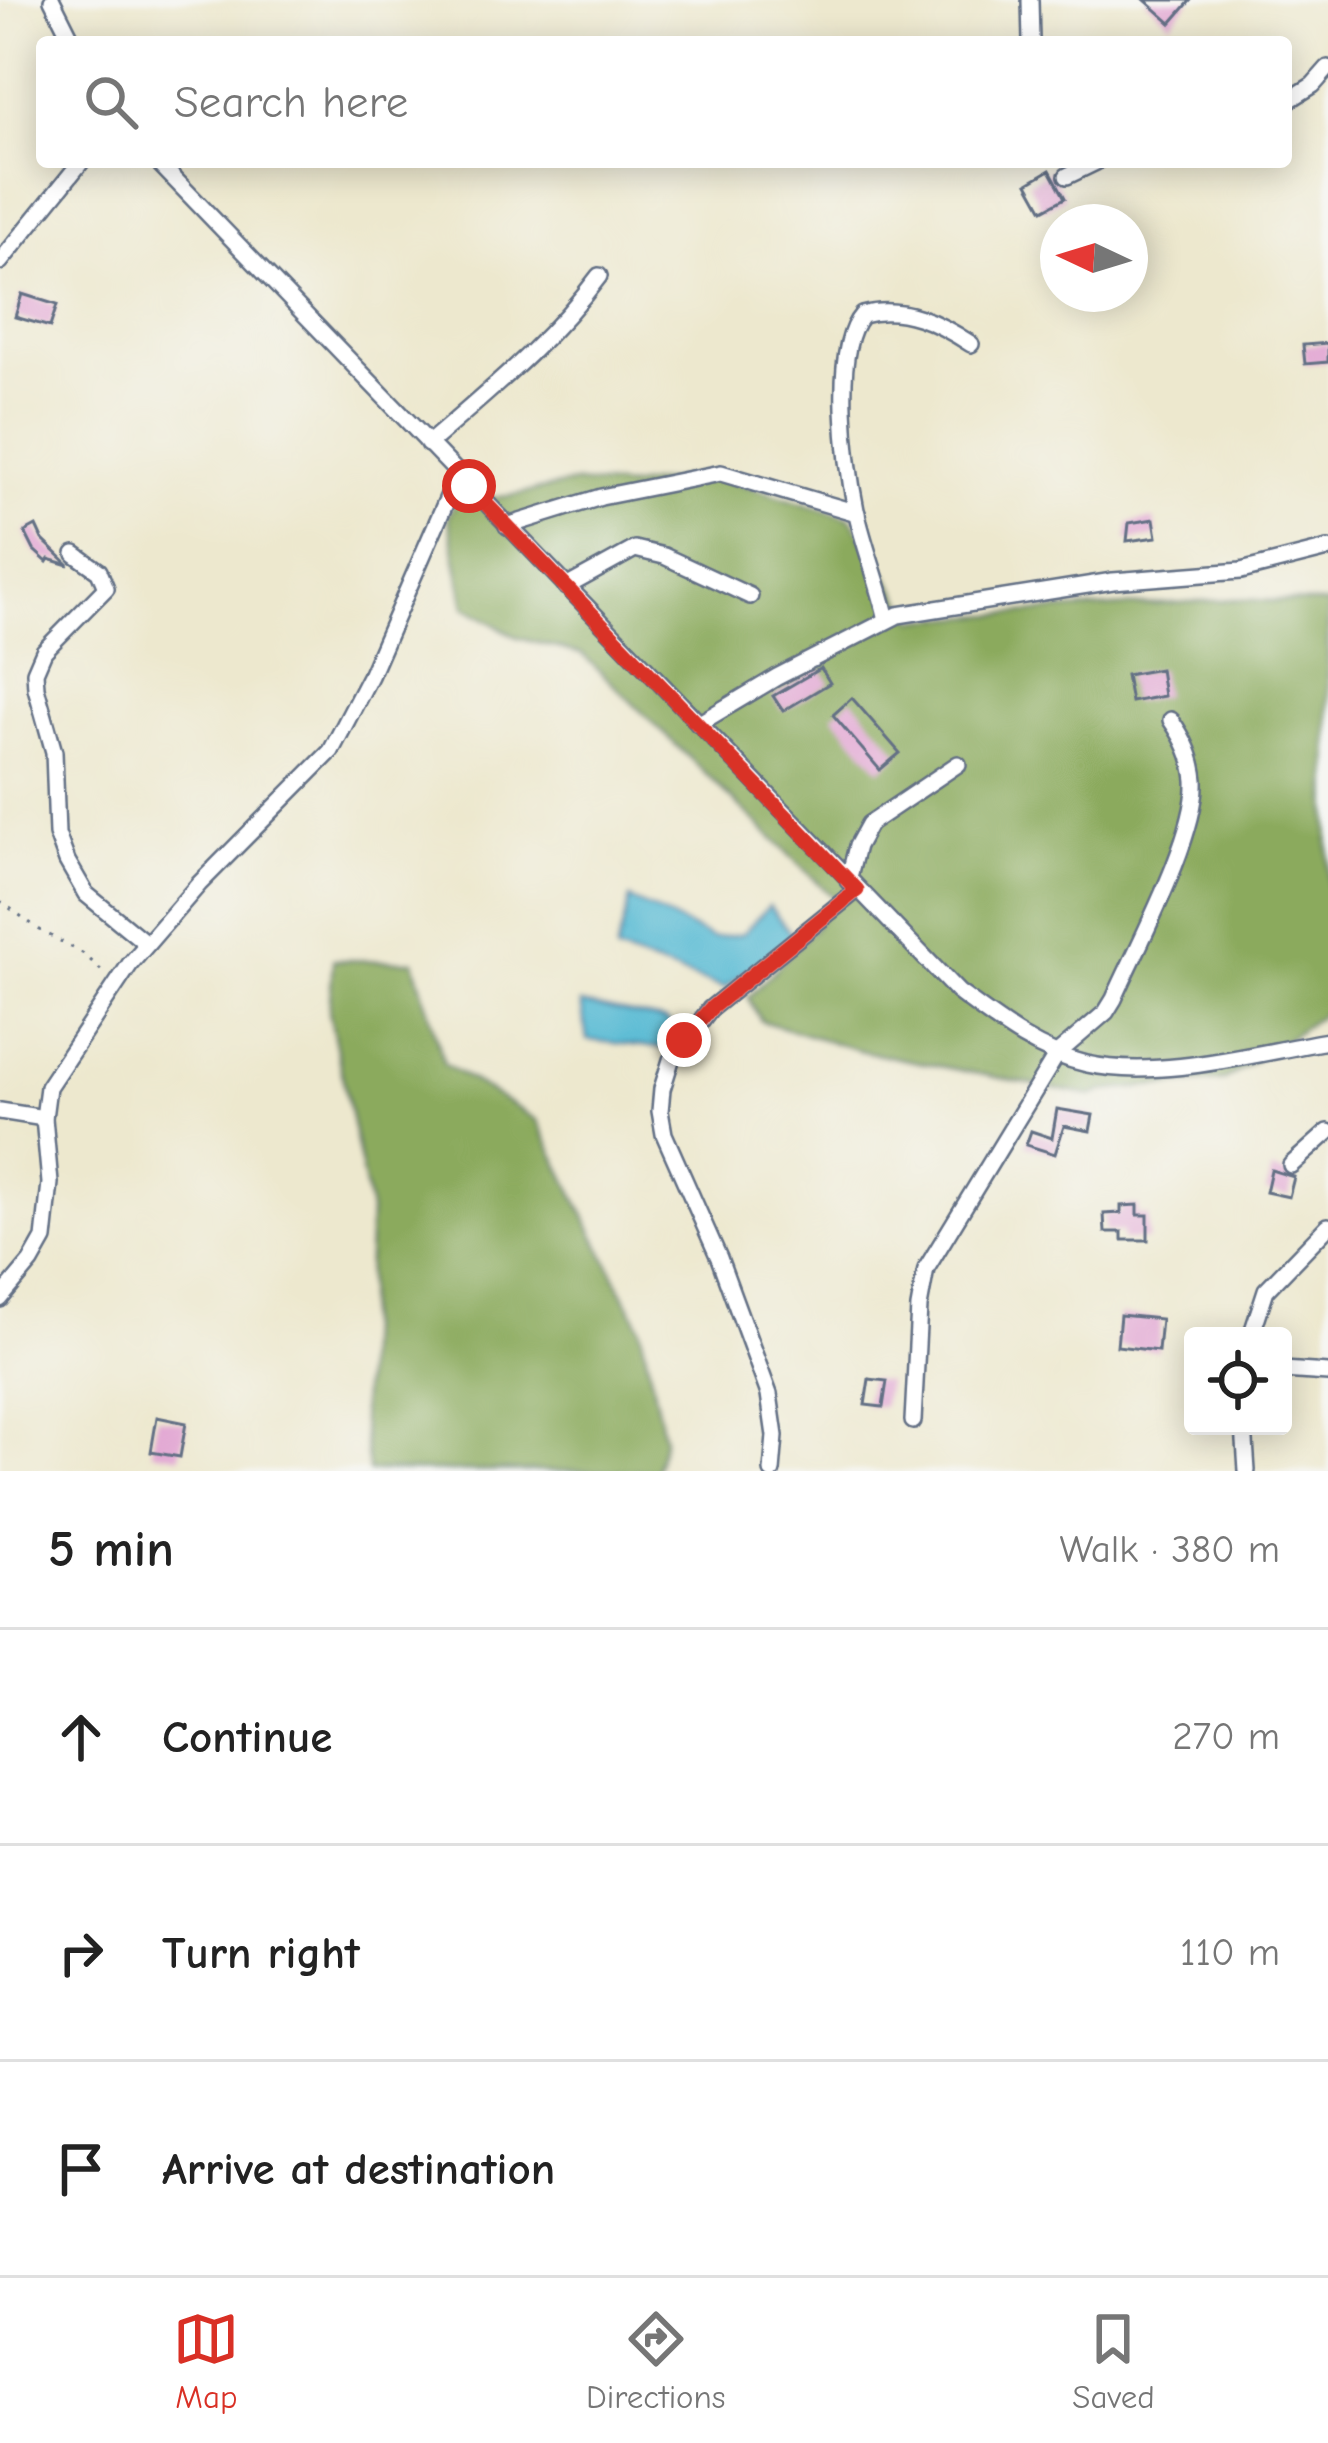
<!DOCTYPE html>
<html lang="en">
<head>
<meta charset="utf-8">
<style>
	:root { --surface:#fff; --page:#f2f2f2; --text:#222; --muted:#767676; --line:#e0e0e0; --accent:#d93025 }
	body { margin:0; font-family:"Comic Neue",sans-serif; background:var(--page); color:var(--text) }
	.controls { position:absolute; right:36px; bottom:36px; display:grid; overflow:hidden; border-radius:12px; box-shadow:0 6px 30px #0003 }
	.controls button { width:108px; height:108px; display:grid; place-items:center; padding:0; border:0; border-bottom:3px solid var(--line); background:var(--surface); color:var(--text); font:60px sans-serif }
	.compass { position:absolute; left:1040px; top:204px; width:108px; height:108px; border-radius:50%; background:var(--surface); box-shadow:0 6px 30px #0003; rotate:274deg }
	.stop { position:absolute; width:36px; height:36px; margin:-27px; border:9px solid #d93025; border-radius:50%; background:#fff }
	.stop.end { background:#d93025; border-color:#fff; box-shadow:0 3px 12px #0008 }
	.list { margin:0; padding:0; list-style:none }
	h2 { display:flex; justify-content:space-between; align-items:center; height:156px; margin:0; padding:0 48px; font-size:51px }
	h2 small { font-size:39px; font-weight:400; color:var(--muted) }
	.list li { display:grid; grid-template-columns:78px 1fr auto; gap:36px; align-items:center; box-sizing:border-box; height:216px; padding:0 48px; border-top:3px solid var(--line) }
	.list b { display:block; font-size:45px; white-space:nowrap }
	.list em { font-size:39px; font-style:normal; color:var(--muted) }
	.icon { flex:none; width:66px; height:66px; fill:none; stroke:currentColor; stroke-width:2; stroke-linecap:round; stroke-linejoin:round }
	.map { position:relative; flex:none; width:1328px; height:1471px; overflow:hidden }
	.search { position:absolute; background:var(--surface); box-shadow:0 6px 30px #0003; left:36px; right:36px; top:36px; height:132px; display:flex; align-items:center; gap:30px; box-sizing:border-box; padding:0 42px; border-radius:12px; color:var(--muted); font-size:45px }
	.sheet { height:804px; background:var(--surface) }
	nav { display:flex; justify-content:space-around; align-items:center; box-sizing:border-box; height:168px; border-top:3px solid var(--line); background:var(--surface); font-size:33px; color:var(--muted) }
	nav a { display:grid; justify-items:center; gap:6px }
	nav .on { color:var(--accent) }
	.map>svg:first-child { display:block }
	.forest { fill:#8baa5d; stroke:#536c5e; stroke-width:3 }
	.water { fill:#54b9d3; stroke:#387498; stroke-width:3 }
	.building { fill:#e1a3d1 }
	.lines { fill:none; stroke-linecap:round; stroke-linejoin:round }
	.minor-casing { stroke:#647085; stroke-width:20 }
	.path { stroke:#647085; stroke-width:3; stroke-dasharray:3 9; stroke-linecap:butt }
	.minor { stroke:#fff; stroke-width:15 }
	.route { stroke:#d93025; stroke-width:15 }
</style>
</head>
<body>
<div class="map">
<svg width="1328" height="1471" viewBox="0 0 1328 1471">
	<rect width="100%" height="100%" fill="#f6f6f2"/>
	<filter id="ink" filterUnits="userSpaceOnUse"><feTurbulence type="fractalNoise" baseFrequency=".00833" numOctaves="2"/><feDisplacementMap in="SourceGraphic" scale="24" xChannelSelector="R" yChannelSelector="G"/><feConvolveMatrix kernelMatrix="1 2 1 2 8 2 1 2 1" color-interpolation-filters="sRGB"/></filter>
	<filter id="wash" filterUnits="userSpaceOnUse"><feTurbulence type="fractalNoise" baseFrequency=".004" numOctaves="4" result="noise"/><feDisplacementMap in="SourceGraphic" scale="48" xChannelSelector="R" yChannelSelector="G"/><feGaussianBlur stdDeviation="2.7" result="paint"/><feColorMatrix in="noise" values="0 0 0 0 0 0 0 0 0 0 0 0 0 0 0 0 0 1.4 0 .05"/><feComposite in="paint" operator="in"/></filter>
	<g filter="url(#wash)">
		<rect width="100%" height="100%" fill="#ede8ce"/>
		<!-- forest -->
		<g class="forest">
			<polygon points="707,474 851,518 915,620 1236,599 1328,604 1328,1011 1225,1080 1103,1091 1091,1096 862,1051 761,1021 748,998 812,931 835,899 582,654 518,638 465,607 448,516 458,499 510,496 574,483 628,487"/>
			<polygon points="333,960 414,961 444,1064 537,1120 640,1326 664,1438 656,1471 368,1471 361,1415 370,1211 329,1012"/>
		</g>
		<!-- water -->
		<g class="water">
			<polygon points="630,899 712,938 742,934 769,906 793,936 724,988 616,952"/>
			<polygon points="581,1004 667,1021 676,1030 669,1049 587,1040"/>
		</g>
		<g id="blocks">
			<!-- building -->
			<g class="building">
				<polygon points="1145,0 1191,0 1171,23"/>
				<polygon points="1050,170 1065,198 1043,210 1028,183"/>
				<polygon points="22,294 57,305 50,327 15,317"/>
				<polygon points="1328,343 1328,362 1305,364 1303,345"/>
				<polygon points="1154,519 1157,537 1127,541 1129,523"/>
				<polygon points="36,526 42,539 69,565 49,559 47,562 34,550 25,532"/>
				<polygon points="821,668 830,683 783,711 773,696"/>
				<polygon points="1160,669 1164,696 1131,702 1126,675"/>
				<polygon points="852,698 900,753 880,770 833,715"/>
				<polygon points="1057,1109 1093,1115 1090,1131 1064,1126 1055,1154 1026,1145 1031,1131 1052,1138"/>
				<polygon points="1271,1170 1294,1177 1289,1197 1266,1192"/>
				<polygon points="1138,1205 1138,1215 1148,1215 1148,1240 1122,1240 1122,1232 1105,1232 1104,1214 1121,1213 1121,1206"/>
				<polygon points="1120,1315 1161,1319 1158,1351 1117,1346"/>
				<polygon points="869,1379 887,1381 883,1407 865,1405"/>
				<polygon points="157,1417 186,1423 180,1457 151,1452"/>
			</g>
		</g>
	</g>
	<g filter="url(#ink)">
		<use href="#blocks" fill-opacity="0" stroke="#647085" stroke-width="3"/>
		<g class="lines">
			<defs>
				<g id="minor">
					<polyline points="52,0 73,42"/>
					<polyline points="1030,0 1031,42"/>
					<polyline points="1286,102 1313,85 1328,68"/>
					<path d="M 158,162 L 958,992 C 997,1021 1038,1053 1087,1064 C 1160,1080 1255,1053 1328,1041"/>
					<polyline points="1067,176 1096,162"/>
					<polyline points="0,262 81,162"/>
					<path d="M 428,444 C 489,391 551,341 599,276"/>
					<polyline points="507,526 601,497 721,473 857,513"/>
					<polyline points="75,554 99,571 106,588 44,651 35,672 36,688 54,752 57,834 67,861 86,894 147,944"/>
					<polyline points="566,587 635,549 664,556 750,596"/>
					<path d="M 887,620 C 879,583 864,547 856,510 C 847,466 831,350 862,315 C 902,304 939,323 971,344"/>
					<polyline points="698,724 777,677 898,615 1113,581 1241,571 1328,549"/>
					<polyline points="848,881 857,846 869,824 958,764"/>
					<polyline points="0,1111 44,1118"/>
					<polyline points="1291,1165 1328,1132"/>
					<polyline points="0,1299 31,1262 44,1239 50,1183 44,1118 48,1087 130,964 199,884 331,751 370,676 458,474"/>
					<polyline points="1251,1336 1266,1290 1328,1226"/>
					<polyline points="1283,1370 1328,1373"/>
					<path d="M 913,1421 L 919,1307 L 926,1269 L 1057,1054 L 1106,1012 L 1114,999 C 1137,947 1198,834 1195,780 C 1193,757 1184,739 1171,720"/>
					<polyline points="1244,1426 1247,1471"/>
					<polyline points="772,1471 775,1436 769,1394 719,1258 664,1134 660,1111 662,1089 671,1060 710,1009 857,890"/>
				</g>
			</defs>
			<!-- minor casing -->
			<use href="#minor" class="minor-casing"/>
			<!-- path -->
			<polyline class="path" points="0,901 40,930 84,954 106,975"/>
			<!-- minor -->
			<use href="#minor" class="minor"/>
		</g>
	</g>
	<g class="lines" filter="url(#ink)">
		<!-- route -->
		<polyline class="route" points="469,486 857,890 710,1009 684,1040"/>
	</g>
</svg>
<div class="controls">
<button><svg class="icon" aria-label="locate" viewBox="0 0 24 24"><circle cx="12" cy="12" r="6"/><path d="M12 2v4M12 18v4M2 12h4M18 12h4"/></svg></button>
</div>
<svg class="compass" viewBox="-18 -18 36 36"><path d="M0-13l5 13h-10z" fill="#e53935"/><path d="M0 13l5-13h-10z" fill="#767676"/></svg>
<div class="stop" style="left:469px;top:486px"></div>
<div class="stop end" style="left:684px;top:1040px"></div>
<div class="search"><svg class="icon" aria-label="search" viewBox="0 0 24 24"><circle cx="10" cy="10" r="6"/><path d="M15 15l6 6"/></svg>Search here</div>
</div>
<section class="sheet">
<h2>5 min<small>Walk · 380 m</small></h2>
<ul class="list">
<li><svg class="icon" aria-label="ahead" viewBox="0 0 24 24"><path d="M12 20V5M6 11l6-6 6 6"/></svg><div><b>Continue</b></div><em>270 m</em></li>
<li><svg class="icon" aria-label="right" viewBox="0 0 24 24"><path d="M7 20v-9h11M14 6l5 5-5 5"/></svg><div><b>Turn right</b></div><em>110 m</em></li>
<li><svg class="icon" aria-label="arrive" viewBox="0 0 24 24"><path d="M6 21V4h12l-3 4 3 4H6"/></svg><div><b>Arrive at destination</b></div></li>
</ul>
</section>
<nav>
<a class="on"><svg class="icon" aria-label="map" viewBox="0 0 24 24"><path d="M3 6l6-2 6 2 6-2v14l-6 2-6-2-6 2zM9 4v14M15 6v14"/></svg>Map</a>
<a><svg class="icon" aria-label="directions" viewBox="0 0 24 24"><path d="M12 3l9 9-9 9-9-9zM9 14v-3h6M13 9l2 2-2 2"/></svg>Directions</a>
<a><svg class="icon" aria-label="saved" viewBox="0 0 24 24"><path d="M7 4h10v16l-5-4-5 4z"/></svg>Saved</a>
</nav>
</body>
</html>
